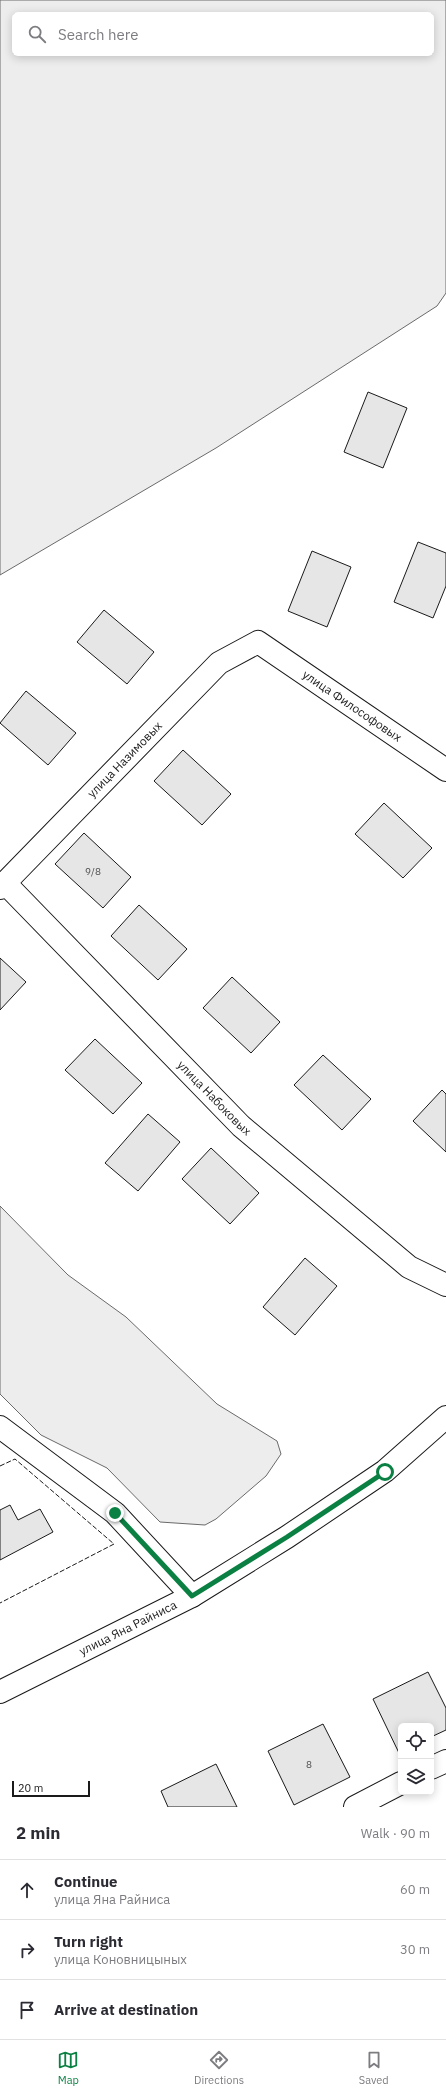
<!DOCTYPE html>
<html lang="en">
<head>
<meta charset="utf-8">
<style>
	:root { --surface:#fff; --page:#f7f7f7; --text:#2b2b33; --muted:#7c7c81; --line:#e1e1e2; --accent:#0b8043 }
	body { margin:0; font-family:"IBM Plex Sans",sans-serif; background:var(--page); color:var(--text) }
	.controls { position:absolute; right:12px; bottom:12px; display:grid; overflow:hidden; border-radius:6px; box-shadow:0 2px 10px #0003 }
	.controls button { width:36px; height:36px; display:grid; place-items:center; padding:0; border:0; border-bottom:1px solid var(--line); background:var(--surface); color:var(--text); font:20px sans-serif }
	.scale { position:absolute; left:12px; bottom:10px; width:78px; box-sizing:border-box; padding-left:4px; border:2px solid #1a1a1a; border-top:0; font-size:11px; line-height:14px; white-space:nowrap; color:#1a1a1a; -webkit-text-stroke:3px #fff; paint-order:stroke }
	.stop { position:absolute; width:12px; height:12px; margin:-9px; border:3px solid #0b8043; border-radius:50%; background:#fff }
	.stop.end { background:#0b8043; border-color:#fff; box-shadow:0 1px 4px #0008 }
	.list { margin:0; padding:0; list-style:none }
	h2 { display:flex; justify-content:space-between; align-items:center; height:52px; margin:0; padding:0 16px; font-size:17px }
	h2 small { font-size:13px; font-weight:400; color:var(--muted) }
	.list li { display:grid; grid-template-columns:26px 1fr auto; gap:12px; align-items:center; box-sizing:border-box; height:60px; padding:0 16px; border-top:1px solid var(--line) }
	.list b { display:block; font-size:15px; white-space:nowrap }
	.list p { margin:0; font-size:13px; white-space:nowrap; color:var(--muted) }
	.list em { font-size:13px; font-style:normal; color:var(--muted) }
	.icon { flex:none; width:22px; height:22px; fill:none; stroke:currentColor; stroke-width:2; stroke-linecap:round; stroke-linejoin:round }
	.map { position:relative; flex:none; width:446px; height:1807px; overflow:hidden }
	.search { position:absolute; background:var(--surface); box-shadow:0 2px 10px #0003; left:12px; right:12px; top:12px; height:44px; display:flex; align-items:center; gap:10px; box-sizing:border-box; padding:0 14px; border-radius:6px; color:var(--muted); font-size:15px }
	.sheet { height:232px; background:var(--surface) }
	nav { display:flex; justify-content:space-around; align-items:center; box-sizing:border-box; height:56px; border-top:1px solid var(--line); background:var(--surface); font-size:11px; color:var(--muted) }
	nav a { display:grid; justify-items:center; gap:2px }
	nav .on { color:var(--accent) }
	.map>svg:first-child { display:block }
	.green { fill:#ededed; stroke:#6a6a6a; fill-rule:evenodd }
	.building { fill:#e6e6e6; stroke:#1a1a1a }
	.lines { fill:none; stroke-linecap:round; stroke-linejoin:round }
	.minor-casing { stroke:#1a1a1a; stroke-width:24 }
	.minor { stroke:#fff; stroke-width:22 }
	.fence { stroke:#1a1a1a; stroke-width:1; stroke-dasharray:5 2; stroke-linecap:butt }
	.route { stroke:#0b8043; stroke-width:5 }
	.labels { text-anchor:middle; stroke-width:3; stroke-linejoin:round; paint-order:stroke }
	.number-label { font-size:10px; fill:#4d4d4d }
	.street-label { font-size:12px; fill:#1a1a1a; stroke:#fff }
</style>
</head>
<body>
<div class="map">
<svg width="446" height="1807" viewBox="0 0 446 1807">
	<rect width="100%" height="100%" fill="#fff"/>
	<!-- green -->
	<g class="green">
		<path d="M 0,0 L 446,0 L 446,293 L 437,306 L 216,448 L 0,575 ZM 14,14 L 432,14 L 432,54 L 14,54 Z"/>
		<polygon points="0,1206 68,1275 126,1317 217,1404 277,1441 281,1454 266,1476 216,1519 205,1525 160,1522 107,1468 41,1435 0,1394"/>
	</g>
	<!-- building -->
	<g class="building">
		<polygon points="368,392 407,408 383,468 344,452"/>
		<polygon points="418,542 446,553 446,586 433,618 394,602"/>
		<polygon points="312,551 351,567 327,627 288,611"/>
		<polygon points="104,610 154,652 127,684 77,642"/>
		<polygon points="26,691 76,733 48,765 0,723"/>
		<polygon points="183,750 231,794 202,825 154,781"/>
		<polygon points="384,803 432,848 403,878 355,834"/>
		<polygon points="84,833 131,877 103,908 55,864"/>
		<polygon points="139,905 187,949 158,980 111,936"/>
		<polygon points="0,958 26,982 0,1010"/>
		<polygon points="232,977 280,1022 251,1053 203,1008"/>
		<polygon points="95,1039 142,1083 113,1114 65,1070"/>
		<polygon points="323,1055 371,1099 342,1130 294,1085"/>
		<polygon points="442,1090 446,1094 446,1152 413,1121"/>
		<polygon points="148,1114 180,1142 138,1191 105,1163"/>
		<polygon points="211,1148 259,1193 230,1224 182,1179"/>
		<polygon points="305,1258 337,1286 295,1335 263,1307"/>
		<polygon points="10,1505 18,1520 40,1509 53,1532 0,1560 0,1510"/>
		<polygon points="428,1672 446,1708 446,1730 431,1737 431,1726 401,1726 401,1752 399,1753 373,1699"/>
		<polygon points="323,1724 350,1777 294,1805 268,1751"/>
		<polygon points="216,1764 237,1807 168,1807 161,1791"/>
	</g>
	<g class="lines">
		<defs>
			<g id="minor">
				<path id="s1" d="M 5,883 L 241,1126 L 409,1267 L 446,1285"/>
				<path id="s2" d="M 0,888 L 219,663 L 258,642 L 446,770"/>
				<polyline points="0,1427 115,1513 192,1596"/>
				<path id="s3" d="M 0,1692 L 192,1596 L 287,1537 L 385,1471 L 446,1417"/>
				<polyline points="431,1768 446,1761"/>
				<polyline points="355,1807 401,1783"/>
			</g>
		</defs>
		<!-- minor casing -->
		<use href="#minor" class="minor-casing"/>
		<!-- minor -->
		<use href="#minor" class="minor"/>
		<!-- fence -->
		<polyline class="fence" points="0,1466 15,1459 114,1544 0,1603"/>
	</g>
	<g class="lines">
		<!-- route -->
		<polyline class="route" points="115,1513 192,1596 287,1537 385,1472"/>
	</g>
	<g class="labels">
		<!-- number labels -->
		<g class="number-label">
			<text x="93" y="875">9/8</text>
			<text x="309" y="1768">8</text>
		</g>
		<!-- street labels -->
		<g class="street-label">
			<text dy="4" stroke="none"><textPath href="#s2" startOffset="472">улица Философовых</textPath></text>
			<text dy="4" stroke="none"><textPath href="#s2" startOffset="179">улица Назимовых</textPath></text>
			<text dy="4" stroke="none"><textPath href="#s1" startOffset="300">улица Набоковых</textPath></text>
			<text dy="4" stroke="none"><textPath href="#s3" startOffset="143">улица Яна Райниса</textPath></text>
		</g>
	</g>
</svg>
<div class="controls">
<button><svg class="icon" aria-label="locate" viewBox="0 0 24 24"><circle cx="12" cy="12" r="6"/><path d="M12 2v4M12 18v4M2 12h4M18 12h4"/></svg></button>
<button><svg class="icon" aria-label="layers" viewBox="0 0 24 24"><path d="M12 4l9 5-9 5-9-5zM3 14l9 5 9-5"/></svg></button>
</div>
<div class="scale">20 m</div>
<div class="stop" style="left:385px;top:1472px"></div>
<div class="stop end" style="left:115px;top:1513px"></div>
<div class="search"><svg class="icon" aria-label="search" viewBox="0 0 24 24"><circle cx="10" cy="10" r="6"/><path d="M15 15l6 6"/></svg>Search here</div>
</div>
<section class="sheet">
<h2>2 min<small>Walk · 90 m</small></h2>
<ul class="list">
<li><svg class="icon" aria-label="ahead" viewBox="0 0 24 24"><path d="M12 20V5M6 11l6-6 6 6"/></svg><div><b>Continue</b><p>улица Яна Райниса</p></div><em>60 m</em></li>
<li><svg class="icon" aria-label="right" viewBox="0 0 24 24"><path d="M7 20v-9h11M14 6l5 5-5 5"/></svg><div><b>Turn right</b><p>улица Коновницыных</p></div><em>30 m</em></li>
<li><svg class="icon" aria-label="arrive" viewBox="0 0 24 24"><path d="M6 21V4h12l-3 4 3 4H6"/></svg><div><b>Arrive at destination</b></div></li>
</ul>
</section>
<nav>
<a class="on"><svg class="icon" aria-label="map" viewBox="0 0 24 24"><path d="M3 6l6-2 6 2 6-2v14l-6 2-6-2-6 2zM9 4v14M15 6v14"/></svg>Map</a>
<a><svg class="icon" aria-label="directions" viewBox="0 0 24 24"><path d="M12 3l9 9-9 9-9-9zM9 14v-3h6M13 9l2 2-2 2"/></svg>Directions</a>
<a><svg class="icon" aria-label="saved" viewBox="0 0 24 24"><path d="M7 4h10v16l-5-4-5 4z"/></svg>Saved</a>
</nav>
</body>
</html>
